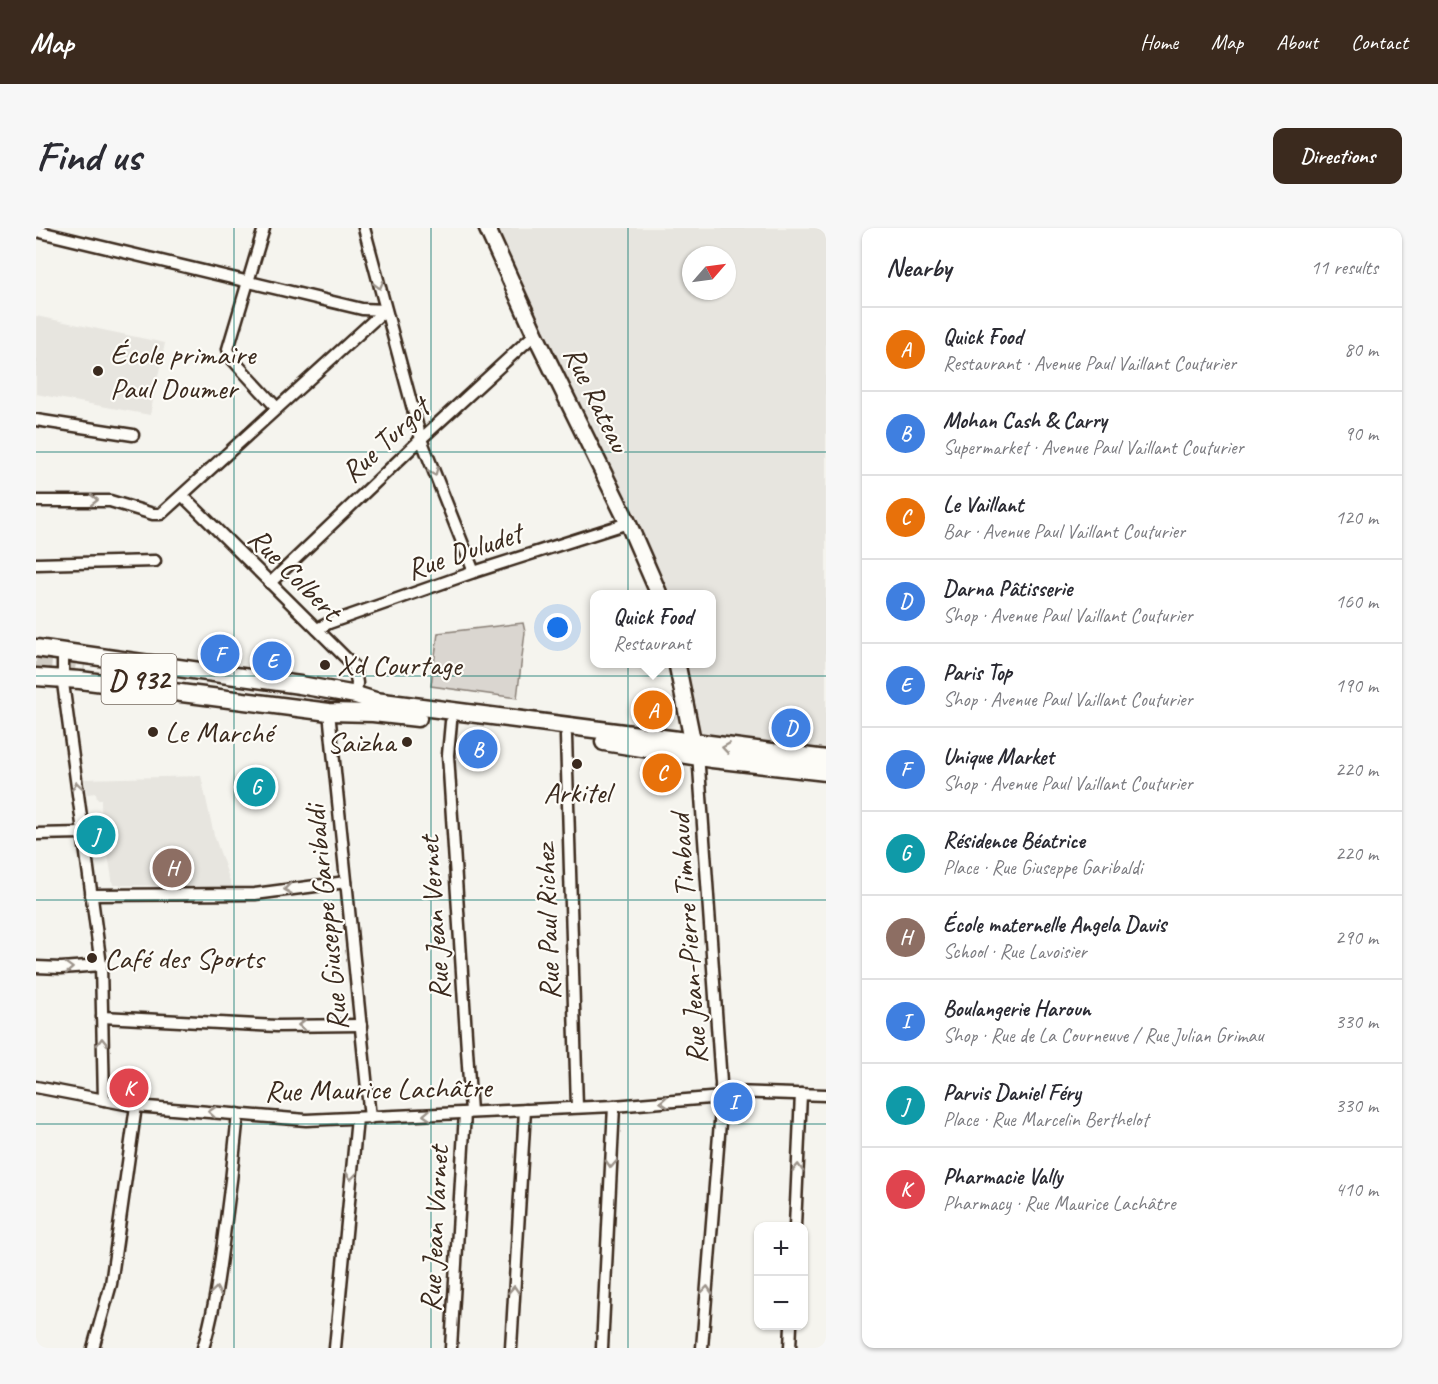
<!DOCTYPE html>
<html lang="en">
<head>
<meta charset="utf-8">
<style>
	:root { --surface:#fff; --page:#f7f7f7; --text:#2b2b33; --muted:#7c7c81; --line:#e1e1e2; --accent:#3b2a1e }
	body { margin:0; font-family:Caveat,sans-serif; background:var(--page); color:var(--text) }
	.controls { position:absolute; right:18px; bottom:18px; display:grid; overflow:hidden; border-radius:12px; box-shadow:0 2px 4px #0004 }
	.controls button { width:54px; height:54px; display:grid; place-items:center; padding:0; border:0; border-bottom:2px solid var(--line); background:var(--surface); color:var(--text); font:30px sans-serif }
	.compass { position:absolute; left:646px; top:18px; width:54px; height:54px; border-radius:50%; background:var(--surface); box-shadow:0 2px 4px #0004; rotate:62deg }
	.you { position:absolute; left:522px; top:400px; width:21px; height:21px; margin:-15px; border:4px solid #fff; border-radius:50%; background:#1a73e8; box-shadow:0 0 0 9px #1a73e833 }
	.badge { display:grid; place-items:center; width:39px; height:39px; border-radius:50%; background:var(--accent); color:#fff; font-size:20px; font-weight:700 }
	.pin { position:absolute; translate:-50% -50%; border:3px solid #fff; box-shadow:0 2px 6px #0006 }
	.popup { position:absolute; left:554px; top:362px; width:126px; height:78px; box-sizing:border-box; display:grid; place-content:center; border-radius:12px; background:var(--surface); filter:drop-shadow(0 2px 4px #0005); font-size:20px; white-space:nowrap; color:var(--muted) }
	.popup b { font-size:22px; color:var(--text) }
	.popup::after { content:''; position:absolute; left:50%; top:100%; margin-left:-12px; border:12px solid transparent; border-top-color:var(--surface) }
	.list { margin:0; padding:0; list-style:none }
	h2 { display:flex; justify-content:space-between; align-items:center; height:78px; margin:0; padding:0 24px; font-size:26px }
	h2 small { font-size:20px; font-weight:400; color:var(--muted) }
	.list li { display:grid; grid-template-columns:39px 1fr auto; gap:18px; align-items:center; box-sizing:border-box; height:84px; padding:0 24px; border-top:2px solid var(--line) }
	.list b { display:block; font-size:22px; white-space:nowrap }
	.list p { margin:0; font-size:20px; white-space:nowrap; color:var(--muted) }
	.list em { font-size:20px; font-style:normal; color:var(--muted) }
	.map { position:relative; flex:none; width:790px; height:1120px; overflow:hidden; border-radius:12px }
	header { display:flex; align-items:center; gap:36px; box-sizing:border-box; height:84px; padding:0 30px; background:var(--accent); color:#fff }
	header strong { font-size:28px }
	nav { display:flex; gap:33px; margin-inline-start:auto; font-size:21px }
	.intro { display:flex; align-items:center; justify-content:space-between; box-sizing:border-box; height:144px; padding:0 36px }
	h1 { margin:0; font-size:42px }
	.button { padding:15px 27px; border-radius:12px; background:var(--accent); color:#fff; font-size:21px; font-weight:700 }
	main { display:flex; gap:36px; padding:0 36px }
	aside { flex:1; background:var(--surface); border-radius:12px; box-shadow:0 2px 4px #0004 }
	.map>svg:first-child { display:block }
	.built { fill:#e7e5df; fill-rule:evenodd }
	.green { fill:#dad6d0; stroke:#8a8077; stroke-width:1.5 }
	.lines { fill:none; stroke-linecap:round; stroke-linejoin:round }
	.primary-tunnel { stroke:#d0ccc4; stroke-width:16; stroke-dasharray:16 8; stroke-linecap:butt }
	.street-casing { stroke:#3b2a1e; stroke-width:15 }
	.secondary-casing { stroke:#3b2a1e; stroke-width:20 }
	.primary-casing { stroke:#3b2a1e; stroke-width:21 }
	.street { stroke:#fdfcf7; stroke-width:10 }
	.secondary { stroke:#fdfcf7; stroke-width:15 }
	.primary { stroke:#fdfcf7; stroke-width:16 }
	.oneway { stroke:#9c938a }
	.grid { fill:none; stroke:#0f766e; stroke-width:1.5; stroke-opacity:0.55 }
	.poi-dot { fill:#3b2a1e; stroke:#fdfcf7; stroke-width:2 }
	.labels { text-anchor:middle; stroke-width:4.5; stroke-linejoin:round; paint-order:stroke }
	.shield { fill:#fdfcf7; stroke:#75695f; stroke-width:1.5 }
	.shield-label { font-size:28px; font-weight:bold; fill:#3b2a1e }
	.poi-label { font-size:30px; fill:#3b2a1e; stroke:#fdfcf7; text-anchor:start }
	.street-label { font-size:30px; fill:#3b2a1e; stroke:#fdfcf7 }
</style>
</head>
<body>
<header>
<strong>Map</strong>
<nav><a>Home</a><a>Map</a><a>About</a><a>Contact</a></nav>
</header>
<div class="intro"><h1>Find us</h1><a class="button">Directions</a></div>
<main>
<div class="map">
<svg width="790" height="1120" viewBox="0 0 790 1120">
	<rect width="100%" height="100%" fill="#f5f4ee"/>
	<filter id="ink" filterUnits="userSpaceOnUse"><feTurbulence type="fractalNoise" baseFrequency=".0167" numOctaves="2"/><feDisplacementMap in="SourceGraphic" scale="12" xChannelSelector="R" yChannelSelector="G"/><feConvolveMatrix kernelMatrix="1 2 1 2 8 2 1 2 1" color-interpolation-filters="sRGB"/></filter>
	<g filter="url(#ink)">
		<!-- built -->
		<g class="built">
			<path d="M 459,0 L 790,0 L 790,526 L 657,511 L 644,436 L 676,436 L 676,366 L 629,366 L 501,94 ZM 655,27 L 691,27 L 691,63 L 655,63 Z"/>
			<polygon points="0,88 129,115 114,187 0,166"/>
			<polygon points="165,548 178,607 196,659 77,657 67,595 68,589 66,589 65,577 65,571 61,571 60,565 51,566 48,551"/>
		</g>
		<!-- green -->
		<polygon class="green" points="487,395 489,404 481,470 395,458 402,405"/>
		<g class="lines">
			<!-- primary-tunnel -->
			<polyline class="primary-tunnel" points="0,432 49,438"/>
			<defs>
				<g id="street">
					<polyline points="228,0 192,121 196,131 241,180"/>
					<polyline points="328,0 385,211 438,344"/>
					<polyline points="0,3 326,81 349,82"/>
					<polyline points="0,192 97,207"/>
					<polyline points="147,268 318,438 321,455 320,467"/>
					<polyline points="0,273 74,273 117,286 125,286 349,82"/>
					<polyline points="0,336 119,333"/>
					<polyline points="234,355 385,211 499,106"/>
					<polyline points="281,401 293,395 438,344 592,295"/>
					<polyline points="27,424 27,455 65,737 68,872"/>
					<polyline points="293,484 334,890"/>
					<polyline points="415,494 412,527 435,884"/>
					<polyline points="530,508 541,879"/>
					<polyline points="662,525 686,869 666,1120"/>
					<polyline points="0,606 47,605"/>
					<polyline points="55,667 219,666 310,654"/>
					<polyline points="0,739 25,740 65,737"/>
					<polyline points="66,789 241,798 325,797"/>
					<polyline points="0,859 100,878 270,892 578,878 686,869"/>
					<polyline points="685,859 696,864 790,867"/>
					<polyline points="759,998 765,866"/>
					<polyline points="57,1120 75,1056 100,878"/>
					<path d="M 167,1120 C 178,1086 182,1051 187,1015 C 193,972 198,929 202,886"/>
					<polyline points="299,1120 321,890"/>
					<polyline points="415,1120 429,885"/>
					<polyline points="475,1120 489,882"/>
					<polyline points="566,1120 578,878"/>
					<polyline points="754,1120 755,1098"/>
				</g>
				<g id="secondary">
					<polyline points="451,0 499,106 592,295 623,366"/>
					<polyline points="641,436 657,515"/>
				</g>
				<g id="primary">
					<polyline points="0,420 264,457 320,467 339,473 790,531"/>
					<polyline points="0,449 44,452 293,484 337,485 382,490"/>
					<polyline points="568,514 676,531 790,544"/>
				</g>
			</defs>
			<!-- street casing -->
			<use href="#street" class="street-casing"/>
			<!-- secondary casing -->
			<use href="#secondary" class="secondary-casing"/>
			<!-- primary casing -->
			<use href="#primary" class="primary-casing"/>
			<!-- street -->
			<use href="#street" class="street"/>
			<!-- secondary -->
			<use href="#secondary" class="secondary"/>
			<!-- primary -->
			<use href="#primary" class="primary"/>
		</g>
		<!-- one-way arrows -->
		<defs><path id="oneway-chevron" d="M-2-3.5L2.5 0L-2 3.5" fill="none" stroke-width="1.6" stroke-linecap="round" stroke-linejoin="round" transform="scale(1.5)"/></defs>
		<g class="oneway">
			<use href="#oneway-chevron" transform="translate(343 57) rotate(76)"/>
			<use href="#oneway-chevron" transform="translate(398 244) rotate(68)"/>
			<use href="#oneway-chevron" transform="translate(58 272)"/>
			<use href="#oneway-chevron" transform="translate(690 520) rotate(-172)"/>
			<use href="#oneway-chevron" transform="translate(41 558) rotate(-98)"/>
			<use href="#oneway-chevron" transform="translate(252 661) rotate(173)"/>
			<use href="#oneway-chevron" transform="translate(33 740) rotate(-2)"/>
			<use href="#oneway-chevron" transform="translate(266 797) rotate(179)"/>
			<use href="#oneway-chevron" transform="translate(66 814) rotate(-91)"/>
			<use href="#oneway-chevron" transform="translate(628 874) rotate(176)"/>
			<use href="#oneway-chevron" transform="translate(176 884) rotate(-175)"/>
			<use href="#oneway-chevron" transform="translate(391 887) rotate(177)"/>
			<use href="#oneway-chevron" transform="translate(575 936) rotate(93)"/>
			<use href="#oneway-chevron" transform="translate(762 940) rotate(-88)"/>
			<use href="#oneway-chevron" transform="translate(315 948) rotate(96)"/>
			<use href="#oneway-chevron" transform="translate(478 1062) rotate(-87)"/>
			<use href="#oneway-chevron" transform="translate(671 1062) rotate(-85)"/>
			<use href="#oneway-chevron" transform="translate(180 1063) rotate(-81)"/>
		</g>
	</g>
	<!-- grid -->
	<path class="grid" d="M 198,0 L 198,1120M 395,0 L 395,1120M 592,0 L 592,1120M 0,224 L 790,224M 0,448 L 790,448M 0,672 L 790,672M 0,896 L 790,896"/>
	<!-- markers -->
	<g class="poi-dot">
		<circle cx="62" cy="143" r="6"/>
		<circle cx="289" cy="437" r="6"/>
		<circle cx="117" cy="504" r="6"/>
		<circle cx="371" cy="514" r="6"/>
		<circle cx="541" cy="536" r="6"/>
		<circle cx="56" cy="730" r="6"/>
	</g>
	<g class="labels">
		<!-- shield labels -->
		<rect class="shield" x="65.5" y="426" width="75" height="50" rx="4.5"/>
		<g class="shield-label">
			<text x="103" y="461">D 932</text>
		</g>
		<!-- poi labels -->
		<g class="poi-label">
			<text x="74" y="136">École primaire<tspan x="74" dy="34">Paul Doumer</tspan></text>
			<text x="301" y="447">Xd Courtage</text>
			<text x="129" y="514">Le Marché</text>
			<text x="359" y="524" text-anchor="end">Saizha</text>
			<text x="541" y="574" text-anchor="middle">Arkitel</text>
			<text x="68" y="740">Café des Sports</text>
		</g>
		<!-- street labels -->
		<g class="street-label">
			<text transform="translate(561 171) rotate(64)" y="10">Rue Rateau</text>
			<text transform="translate(349 212) rotate(-43)" y="10">Rue Turgot</text>
			<text transform="translate(428 323) rotate(-19)" y="10">Rue Duludet</text>
			<text transform="translate(259 346) rotate(45)" y="10">Rue Colbert</text>
			<text transform="translate(290 690) rotate(-96)" y="10">Rue Giuseppe Garibaldi</text>
			<text transform="translate(398 690) rotate(-94)" y="10">Rue Jean Vernet</text>
			<text transform="translate(511 694) rotate(-92)" y="10">Rue Paul Richez</text>
			<text transform="translate(652 711) rotate(-94)" y="10">Rue Jean-Pierre Timbaud</text>
			<text transform="translate(342 861) rotate(-1)" y="10">Rue Maurice Lachâtre</text>
			<text transform="translate(398 1001) rotate(-87)" y="10">Rue Jean Varnet</text>
		</g>
	</g>
</svg>
<div class="controls">
<button>+</button>
<button>−</button>
</div>
<svg class="compass" viewBox="-18 -18 36 36"><path d="M0-13l5 13h-10z" fill="#e53935"/><path d="M0 13l5-13h-10z" fill="#7c7c81"/></svg>
<div class="you"></div>
<div class="pin badge" style="left:617px;top:482px;background:#e8710a">A</div>
<div class="popup"><b>Quick Food</b>Restaurant</div>
<div class="pin badge" style="left:442px;top:521px;background:#3f7fe0">B</div>
<div class="pin badge" style="left:626px;top:545px;background:#e8710a">C</div>
<div class="pin badge" style="left:755px;top:500px;background:#3f7fe0">D</div>
<div class="pin badge" style="left:236px;top:433px;background:#3f7fe0">E</div>
<div class="pin badge" style="left:184px;top:426px;background:#3f7fe0">F</div>
<div class="pin badge" style="left:220px;top:559px;background:#0f9aa8">G</div>
<div class="pin badge" style="left:136px;top:640px;background:#8d6e63">H</div>
<div class="pin badge" style="left:697px;top:874px;background:#3f7fe0">I</div>
<div class="pin badge" style="left:60px;top:607px;background:#0f9aa8">J</div>
<div class="pin badge" style="left:93px;top:860px;background:#e0444e">K</div>
</div>
<aside>
<h2>Nearby<small>11 results</small></h2>
<ul class="list">
<li><span class="badge" style="background:#e8710a">A</span><div><b>Quick Food</b><p>Restaurant · Avenue Paul Vaillant Couturier</p></div><em>80 m</em></li>
<li><span class="badge" style="background:#3f7fe0">B</span><div><b>Mohan Cash &amp; Carry</b><p>Supermarket · Avenue Paul Vaillant Couturier</p></div><em>90 m</em></li>
<li><span class="badge" style="background:#e8710a">C</span><div><b>Le Vaillant</b><p>Bar · Avenue Paul Vaillant Couturier</p></div><em>120 m</em></li>
<li><span class="badge" style="background:#3f7fe0">D</span><div><b>Darna Pâtisserie</b><p>Shop · Avenue Paul Vaillant Couturier</p></div><em>160 m</em></li>
<li><span class="badge" style="background:#3f7fe0">E</span><div><b>Paris Top</b><p>Shop · Avenue Paul Vaillant Couturier</p></div><em>190 m</em></li>
<li><span class="badge" style="background:#3f7fe0">F</span><div><b>Unique Market</b><p>Shop · Avenue Paul Vaillant Couturier</p></div><em>220 m</em></li>
<li><span class="badge" style="background:#0f9aa8">G</span><div><b>Résidence Béatrice</b><p>Place · Rue Giuseppe Garibaldi</p></div><em>220 m</em></li>
<li><span class="badge" style="background:#8d6e63">H</span><div><b>École maternelle Angela Davis</b><p>School · Rue Lavoisier</p></div><em>290 m</em></li>
<li><span class="badge" style="background:#3f7fe0">I</span><div><b>Boulangerie Haroun</b><p>Shop · Rue de La Courneuve / Rue Julian Grimau</p></div><em>330 m</em></li>
<li><span class="badge" style="background:#0f9aa8">J</span><div><b>Parvis Daniel Féry</b><p>Place · Rue Marcelin Berthelot</p></div><em>330 m</em></li>
<li><span class="badge" style="background:#e0444e">K</span><div><b>Pharmacie Vally</b><p>Pharmacy · Rue Maurice Lachâtre</p></div><em>410 m</em></li>
</ul>
</aside>
</main>
</body>
</html>
